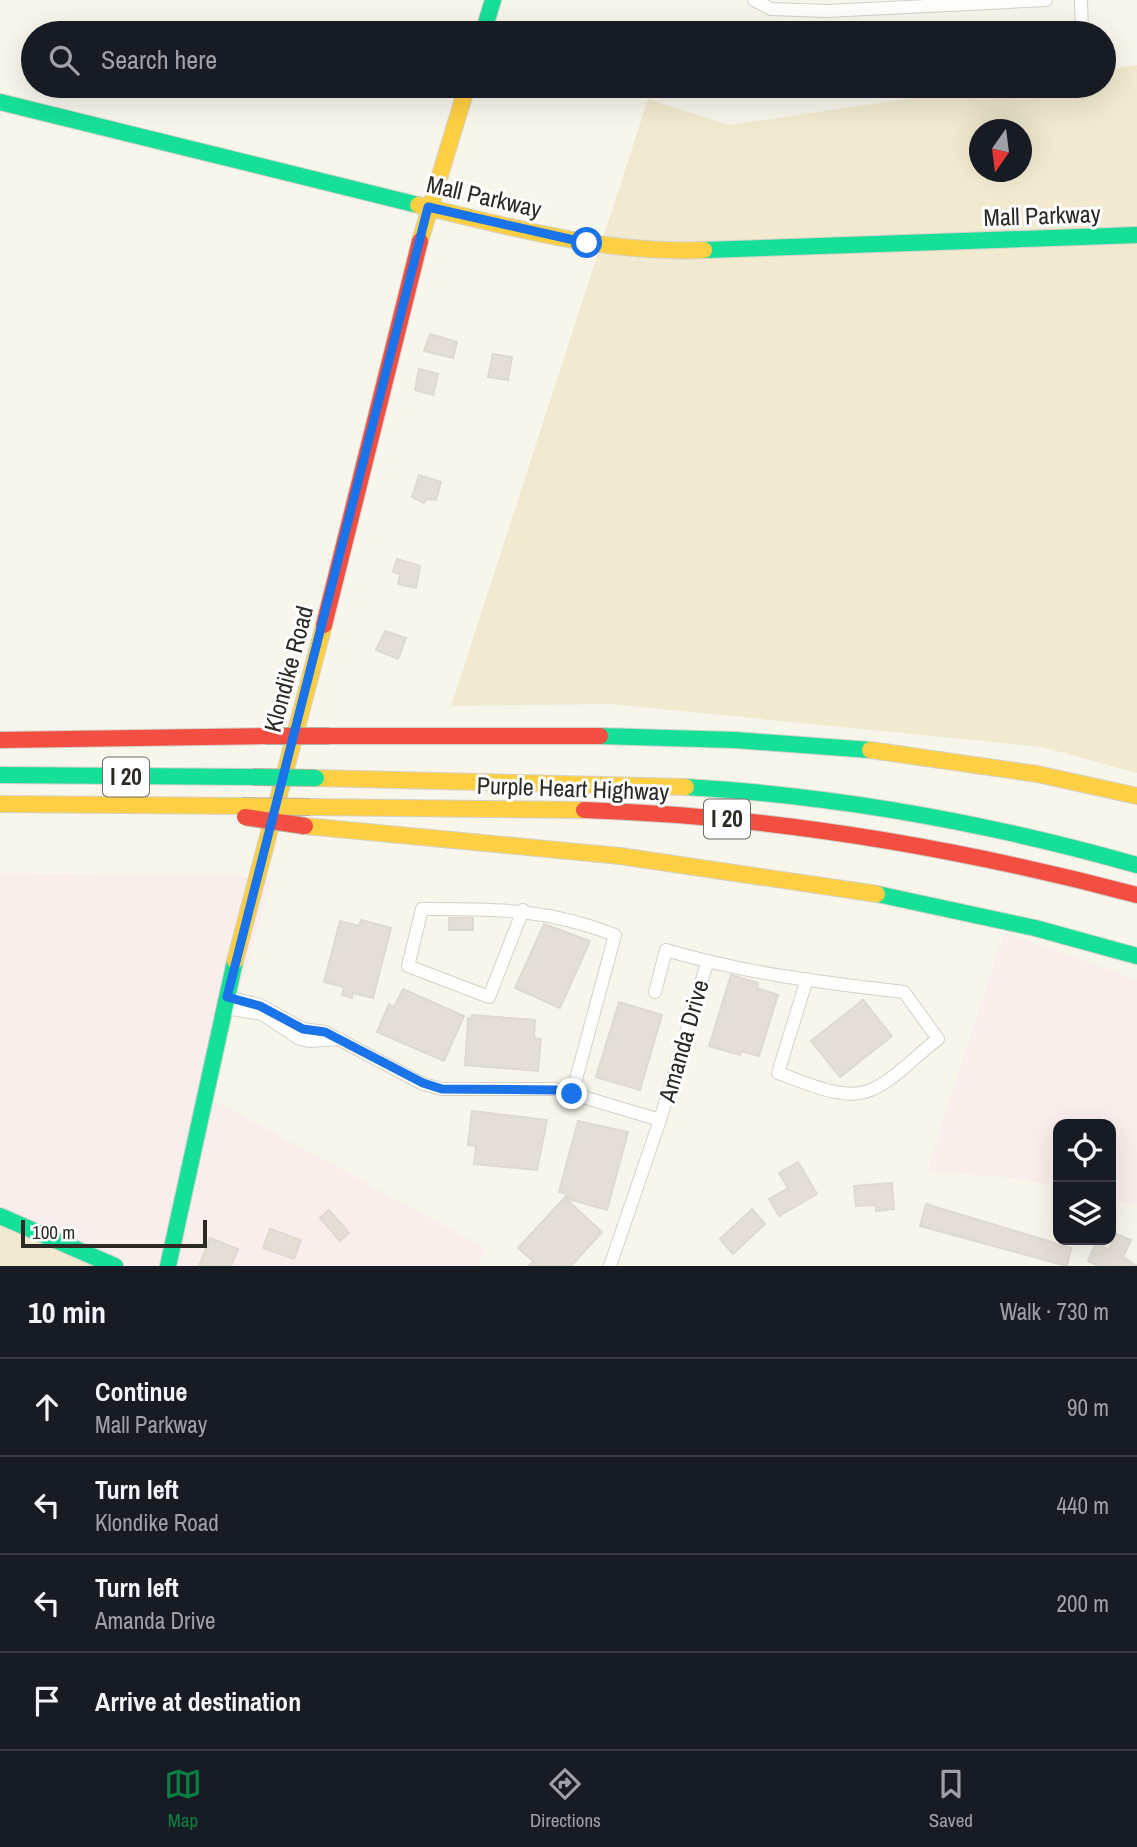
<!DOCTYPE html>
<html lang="en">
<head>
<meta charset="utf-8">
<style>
	:root { --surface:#171b24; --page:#242831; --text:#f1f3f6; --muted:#9ea1a6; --line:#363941; --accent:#0b8043 }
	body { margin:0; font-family:"Archivo Narrow",sans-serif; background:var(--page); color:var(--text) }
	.controls { position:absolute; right:21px; bottom:21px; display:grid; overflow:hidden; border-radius:14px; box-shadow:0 7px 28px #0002 }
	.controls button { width:63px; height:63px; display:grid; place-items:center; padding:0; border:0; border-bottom:2px solid var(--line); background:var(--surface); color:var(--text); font:35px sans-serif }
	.compass { position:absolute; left:969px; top:119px; width:63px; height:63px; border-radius:50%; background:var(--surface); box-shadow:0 7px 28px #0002; rotate:194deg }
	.scale { position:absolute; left:21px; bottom:18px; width:186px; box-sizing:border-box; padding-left:7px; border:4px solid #2c2a23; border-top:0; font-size:19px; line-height:24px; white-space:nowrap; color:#2c2a23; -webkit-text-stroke:5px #fff; paint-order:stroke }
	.stop { position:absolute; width:21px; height:21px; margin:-16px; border:5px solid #1a73e8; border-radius:50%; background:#fff }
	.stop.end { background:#1a73e8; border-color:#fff; box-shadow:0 2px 7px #0008 }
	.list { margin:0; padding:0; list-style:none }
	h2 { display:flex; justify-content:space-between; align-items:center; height:91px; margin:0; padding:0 28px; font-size:30px }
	h2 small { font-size:23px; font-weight:400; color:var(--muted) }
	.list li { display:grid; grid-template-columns:46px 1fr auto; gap:21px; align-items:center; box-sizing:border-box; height:98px; padding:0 28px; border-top:2px solid var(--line) }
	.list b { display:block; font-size:26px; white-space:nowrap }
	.list p { margin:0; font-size:23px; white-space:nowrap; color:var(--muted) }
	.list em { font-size:23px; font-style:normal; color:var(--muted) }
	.icon { flex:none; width:38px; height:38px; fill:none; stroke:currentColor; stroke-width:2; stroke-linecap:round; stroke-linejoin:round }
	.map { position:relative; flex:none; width:1137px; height:1266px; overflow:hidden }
	.search { position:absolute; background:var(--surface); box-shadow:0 7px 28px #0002; left:21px; right:21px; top:21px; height:77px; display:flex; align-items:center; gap:18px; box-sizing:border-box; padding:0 24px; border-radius:38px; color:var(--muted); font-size:26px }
	.sheet { height:483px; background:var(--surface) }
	nav { display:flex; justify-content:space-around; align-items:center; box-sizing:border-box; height:98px; border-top:2px solid var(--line); background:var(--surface); font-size:19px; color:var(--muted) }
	nav a { display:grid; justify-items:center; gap:4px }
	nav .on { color:var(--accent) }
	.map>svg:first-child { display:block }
	.commercial { fill:#faeeed }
	.green { fill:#f1ead0; fill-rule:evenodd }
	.building { fill:#e5ded5; stroke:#ded9d2; stroke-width:2 }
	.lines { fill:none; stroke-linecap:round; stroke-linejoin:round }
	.street-casing { stroke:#d3d1c9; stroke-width:14 }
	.fast-casing { stroke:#d3d1c9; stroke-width:18 }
	.slow-casing { stroke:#d3d1c9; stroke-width:18 }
	.jam-casing { stroke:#d3d1c9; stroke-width:18 }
	.street { stroke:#fefefc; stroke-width:12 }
	.fast { stroke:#16e098; stroke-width:16 }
	.slow { stroke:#ffcf43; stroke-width:16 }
	.jam { stroke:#f24e42; stroke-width:16 }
	.fast-bridge-casing { stroke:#b9af9e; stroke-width:18; stroke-linecap:butt }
	.slow-bridge-casing { stroke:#b9af9e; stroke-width:18; stroke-linecap:butt }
	.jam-bridge-casing { stroke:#b9af9e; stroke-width:18; stroke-linecap:butt }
	.fast-bridge { stroke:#16e098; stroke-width:16 }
	.slow-bridge { stroke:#ffcf43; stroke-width:16 }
	.jam-bridge { stroke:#f24e42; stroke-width:16 }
	.route { stroke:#1a73e8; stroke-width:9 }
	.labels { text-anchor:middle; stroke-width:6; stroke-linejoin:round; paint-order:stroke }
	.shield { fill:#fff; stroke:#6b6a65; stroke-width:2 }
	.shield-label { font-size:23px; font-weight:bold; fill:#2c2a23 }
	.street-label { font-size:24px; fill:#2c2a23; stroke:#fff }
</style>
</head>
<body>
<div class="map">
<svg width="1137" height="1266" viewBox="0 0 1137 1266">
	<rect width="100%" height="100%" fill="#f8f6eb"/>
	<!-- commercial -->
	<g class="commercial">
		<polygon points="0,873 272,877 210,1098 484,1247 479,1266 101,1266 0,1220"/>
		<polygon points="1004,932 1137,980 1137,1205 1111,1199 1111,1124 1058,1124 1058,1187 1021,1179 927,1171"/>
	</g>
	<!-- green -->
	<g class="green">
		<path d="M 1137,65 L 1137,773 L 1042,747 L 610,704 L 451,706 L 648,99 L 729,125 L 995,86 L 1104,86 L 1104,70 ZM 979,130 L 1021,130 L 1021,172 L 979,172 Z"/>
		<polygon points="0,1220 101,1266 0,1266"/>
	</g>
	<!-- building -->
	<g class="building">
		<polygon points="430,334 457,342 453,358 424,351"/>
		<polygon points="493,354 512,357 508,380 488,377"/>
		<polygon points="419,369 438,374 433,395 415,390"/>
		<polygon points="419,475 441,482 436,500 427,499 424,503 412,497"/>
		<polygon points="397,559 420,566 416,588 398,584 400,574 393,572"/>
		<polygon points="385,631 406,638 398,659 376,650"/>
		<rect x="449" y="918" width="24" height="12"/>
		<polygon points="361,920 391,928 373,998 353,993 352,998 342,995 344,987 324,982 340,921 359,926"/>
		<polygon points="544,924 590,941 560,1008 515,988"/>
		<polygon points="731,975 758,983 757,988 778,995 759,1056 741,1051 740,1055 709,1046"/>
		<polygon points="403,989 464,1016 444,1061 377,1032 389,1004 394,1007"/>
		<polygon points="863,1000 892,1036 840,1077 811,1041"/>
		<polygon points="619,1002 662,1015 640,1090 596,1077"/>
		<polygon points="472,1015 535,1020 534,1038 541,1039 538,1071 465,1065 468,1018 472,1019"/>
		<polygon points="472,1111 547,1120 537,1170 474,1164 476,1146 468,1145"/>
		<polygon points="578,1121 628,1132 607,1210 565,1198 602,1232 571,1266 529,1266 533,1261 518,1248 568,1194 559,1192"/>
		<polygon points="798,1162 817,1194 779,1216 769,1199 788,1188 779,1173"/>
		<polygon points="892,1183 894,1209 876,1211 876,1205 856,1206 854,1186"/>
		<polygon points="926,1204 1071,1248 1067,1266 920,1226"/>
		<polygon points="752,1209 765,1224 733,1254 720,1239"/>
		<polygon points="329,1210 349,1233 340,1241 320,1218"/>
		<polygon points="270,1229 301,1240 294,1259 263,1248"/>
		<polygon points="1116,1234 1131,1240 1123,1257 1137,1266 1099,1266 1088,1261 1096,1243 1109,1249"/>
		<polygon points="210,1238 238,1249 231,1266 199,1266"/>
	</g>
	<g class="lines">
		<defs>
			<g id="street">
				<polyline points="754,0 771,9 827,11 1046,0"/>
				<polyline points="1081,0 1082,33"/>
				<path d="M 523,910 L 489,997 L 408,966 L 422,909 C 495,909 546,908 615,935 L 572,1094"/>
				<path d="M 655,992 L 666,950 C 743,973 824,983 904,992 L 938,1039 C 919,1053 894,1080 873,1089 C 845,1103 805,1082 778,1073 L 807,979"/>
				<polyline points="227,997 260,1005 303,1029 325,1032 423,1084 442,1089 556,1089 660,1120 610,1266"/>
				<polyline points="225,1008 262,1014 298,1038 309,1041 340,1039"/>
				<polyline points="660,1120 707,963"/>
			</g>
			<g id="fast">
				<polyline points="483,33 493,0"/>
				<polyline points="0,102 418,205"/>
				<polyline points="704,250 1137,235"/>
				<polyline points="600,736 735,740 870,750"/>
				<polyline points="0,775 253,777"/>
				<path d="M 686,787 C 840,796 989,823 1137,865"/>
				<polyline points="877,894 1035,928 1137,956"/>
				<polyline points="0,1216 115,1266"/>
				<polyline points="168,1266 235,961"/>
			</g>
			<g id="slow">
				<path d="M 418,205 C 513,228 607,254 704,250"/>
				<polyline points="420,241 467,86"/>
				<polyline points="870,750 1037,774 1137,796"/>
				<polyline points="316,778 686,787"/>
				<polyline points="0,804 242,806"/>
				<polyline points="310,807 584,810"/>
				<polyline points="305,826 620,856 877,894"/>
				<polyline points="235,961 324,625"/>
			</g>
			<g id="jam">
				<polyline points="324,625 420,241"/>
				<polyline points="329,736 600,736"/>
				<polyline points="0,740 265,736"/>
				<path d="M 584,810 C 772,816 956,847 1137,895"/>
			</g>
		</defs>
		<!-- street casing -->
		<use href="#street" class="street-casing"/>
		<!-- fast casing -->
		<use href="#fast" class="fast-casing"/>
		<!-- slow casing -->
		<use href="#slow" class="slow-casing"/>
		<!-- jam casing -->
		<use href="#jam" class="jam-casing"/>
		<!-- street -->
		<use href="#street" class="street"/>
		<!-- fast -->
		<use href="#fast" class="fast"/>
		<!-- slow -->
		<use href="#slow" class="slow"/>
		<!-- jam -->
		<use href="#jam" class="jam"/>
		<defs>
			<polyline id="fast-bridge" points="253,777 316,778"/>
			<polyline id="slow-bridge" points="242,806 310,807"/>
			<g id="jam-bridge">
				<polyline points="265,736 329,736"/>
				<polyline points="245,817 305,826"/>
			</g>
		</defs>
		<!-- fast-bridge casing -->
		<use href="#fast-bridge" class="fast-bridge-casing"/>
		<!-- slow-bridge casing -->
		<use href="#slow-bridge" class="slow-bridge-casing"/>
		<!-- jam-bridge casing -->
		<use href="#jam-bridge" class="jam-bridge-casing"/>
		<!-- fast-bridge -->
		<use href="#fast-bridge" class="fast-bridge"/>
		<!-- slow-bridge -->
		<use href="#slow-bridge" class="slow-bridge"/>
		<!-- jam-bridge -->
		<use href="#jam-bridge" class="jam-bridge"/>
	</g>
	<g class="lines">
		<!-- route -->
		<polyline class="route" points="572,1094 556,1090 442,1089 423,1083 325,1032 303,1029 260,1006 227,997 428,207 587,243"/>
	</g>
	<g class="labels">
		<!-- shield labels -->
		<g class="shield">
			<rect x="103" y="757.5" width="46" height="39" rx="5"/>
			<rect x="704" y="799.5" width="46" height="39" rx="5"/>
		</g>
		<g class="shield-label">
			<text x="126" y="785">I 20</text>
			<text x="727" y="827">I 20</text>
		</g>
		<!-- street labels -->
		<g class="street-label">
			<text transform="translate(484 197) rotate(13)" y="8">Mall Parkway</text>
			<text transform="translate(1042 216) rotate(-2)" y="8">Mall Parkway</text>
			<text transform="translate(289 669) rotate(-75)" y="8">Klondike Road</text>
			<text transform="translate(573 789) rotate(2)" y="8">Purple Heart Highway</text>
			<text transform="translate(684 1041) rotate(-74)" y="8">Amanda Drive</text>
		</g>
	</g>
</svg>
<div class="controls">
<button><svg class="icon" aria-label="locate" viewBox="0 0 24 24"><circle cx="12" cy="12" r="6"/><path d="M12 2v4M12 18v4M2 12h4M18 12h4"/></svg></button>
<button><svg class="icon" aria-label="layers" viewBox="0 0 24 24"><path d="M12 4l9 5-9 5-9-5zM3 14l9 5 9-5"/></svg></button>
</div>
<svg class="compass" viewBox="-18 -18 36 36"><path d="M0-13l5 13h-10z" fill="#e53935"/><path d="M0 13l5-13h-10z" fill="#9ea1a6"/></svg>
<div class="scale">100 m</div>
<div class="stop" style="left:587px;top:243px"></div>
<div class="stop end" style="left:572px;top:1094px"></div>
<div class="search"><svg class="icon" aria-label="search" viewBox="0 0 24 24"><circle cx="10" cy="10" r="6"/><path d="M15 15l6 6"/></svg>Search here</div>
</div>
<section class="sheet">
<h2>10 min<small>Walk · 730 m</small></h2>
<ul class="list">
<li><svg class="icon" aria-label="ahead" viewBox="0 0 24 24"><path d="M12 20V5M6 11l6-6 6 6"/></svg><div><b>Continue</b><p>Mall Parkway</p></div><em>90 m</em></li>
<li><svg class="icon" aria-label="left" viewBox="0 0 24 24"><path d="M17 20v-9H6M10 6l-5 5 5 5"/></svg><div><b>Turn left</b><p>Klondike Road</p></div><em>440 m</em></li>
<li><svg class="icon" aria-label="left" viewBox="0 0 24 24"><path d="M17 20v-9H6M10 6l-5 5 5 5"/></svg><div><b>Turn left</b><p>Amanda Drive</p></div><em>200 m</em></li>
<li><svg class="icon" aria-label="arrive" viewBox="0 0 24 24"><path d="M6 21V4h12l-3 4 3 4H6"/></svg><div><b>Arrive at destination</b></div></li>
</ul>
</section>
<nav>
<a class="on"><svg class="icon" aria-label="map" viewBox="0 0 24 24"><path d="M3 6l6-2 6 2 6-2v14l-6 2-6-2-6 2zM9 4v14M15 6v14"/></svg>Map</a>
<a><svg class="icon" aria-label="directions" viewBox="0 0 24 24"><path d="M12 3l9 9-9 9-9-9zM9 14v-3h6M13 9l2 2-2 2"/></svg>Directions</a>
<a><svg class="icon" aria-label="saved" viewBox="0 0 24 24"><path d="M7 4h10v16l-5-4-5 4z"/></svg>Saved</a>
</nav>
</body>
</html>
